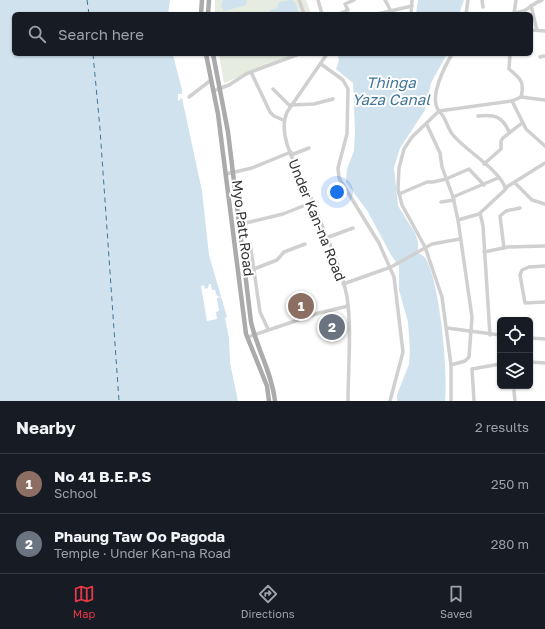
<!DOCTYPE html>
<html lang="en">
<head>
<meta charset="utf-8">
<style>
	:root { --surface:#171b24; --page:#242831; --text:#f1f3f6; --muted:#9ea1a6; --line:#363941; --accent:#e63946 }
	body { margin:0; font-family:"Golos Text",sans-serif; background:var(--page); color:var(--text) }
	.controls { position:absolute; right:12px; bottom:12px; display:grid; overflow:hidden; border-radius:6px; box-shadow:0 1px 3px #0004 }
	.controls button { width:36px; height:36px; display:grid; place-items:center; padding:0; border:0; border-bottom:1px solid var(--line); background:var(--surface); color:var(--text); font:20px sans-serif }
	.you { position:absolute; left:337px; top:192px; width:14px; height:14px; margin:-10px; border:3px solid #fff; border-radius:50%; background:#1a73e8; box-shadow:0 0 0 6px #1a73e833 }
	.badge { display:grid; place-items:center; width:26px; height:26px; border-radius:50%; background:var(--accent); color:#fff; font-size:13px; font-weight:700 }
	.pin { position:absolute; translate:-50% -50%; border:2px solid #fff; box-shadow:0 1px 4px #0006 }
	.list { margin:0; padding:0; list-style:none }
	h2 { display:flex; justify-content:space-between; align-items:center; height:52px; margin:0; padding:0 16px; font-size:17px }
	h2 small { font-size:13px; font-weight:400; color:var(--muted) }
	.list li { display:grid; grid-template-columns:26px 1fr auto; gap:12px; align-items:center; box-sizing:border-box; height:60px; padding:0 16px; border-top:1px solid var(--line) }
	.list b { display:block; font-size:15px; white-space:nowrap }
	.list p { margin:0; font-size:13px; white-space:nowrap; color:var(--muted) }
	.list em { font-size:13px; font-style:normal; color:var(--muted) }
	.icon { flex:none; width:22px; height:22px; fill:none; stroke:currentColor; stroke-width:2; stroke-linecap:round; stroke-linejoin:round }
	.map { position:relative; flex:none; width:545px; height:401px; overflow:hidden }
	.search { position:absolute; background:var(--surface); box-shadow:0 1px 3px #0004; left:12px; right:12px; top:12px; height:44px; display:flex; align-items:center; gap:10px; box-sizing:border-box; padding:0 14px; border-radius:6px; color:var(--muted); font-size:15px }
	.sheet { height:172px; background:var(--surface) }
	nav { display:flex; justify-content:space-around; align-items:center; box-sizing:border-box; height:56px; border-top:1px solid var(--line); background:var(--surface); font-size:11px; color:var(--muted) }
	nav a { display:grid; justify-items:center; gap:2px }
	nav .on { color:var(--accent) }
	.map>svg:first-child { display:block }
	.green { fill:#e6ecdf }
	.water { fill:#cfe2ee }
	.pier { fill:#fff }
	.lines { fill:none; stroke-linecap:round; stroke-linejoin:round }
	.ferry { stroke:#3f7597; stroke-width:1; stroke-dasharray:5 4; stroke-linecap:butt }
	.minor { stroke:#d0d0d0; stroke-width:3.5 }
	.major { stroke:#ababab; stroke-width:4.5 }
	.labels { text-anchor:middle; stroke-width:4; stroke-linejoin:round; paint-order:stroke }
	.street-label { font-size:14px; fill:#333; stroke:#fff }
	.water-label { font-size:15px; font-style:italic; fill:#3f7597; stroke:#fff }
</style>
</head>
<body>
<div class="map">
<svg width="545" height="401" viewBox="0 0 545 401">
	<rect width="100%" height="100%" fill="#fff"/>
	<!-- green -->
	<g class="green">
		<polygon points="215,0 306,0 311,14 215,14"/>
		<polygon points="219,54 294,54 224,83"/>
	</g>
	<!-- water -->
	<g class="water">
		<polygon points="0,0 170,0 168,14 14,14 14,54 173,55 182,90 182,94 178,94 178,101 182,98 202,191 209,255 227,317 225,318 229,338 230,363 238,401 0,401"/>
		<polygon points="223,0 247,0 246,5 224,11 221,6"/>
		<polygon points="292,0 296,4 299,14 271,14 270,10 277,8 279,2"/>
		<polygon points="418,0 464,0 459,14 416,14"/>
		<path d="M 341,54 L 447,54 L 431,83 L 425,110 L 400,148 L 394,168 L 398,206 L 415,233 L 418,242 L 418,253 C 422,255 425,256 427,261 C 440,287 448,371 445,401 L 397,401 L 397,395 L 409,364 L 410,352 L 408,322 L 399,290 L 399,266 L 391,255 L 368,212 L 346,182 L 347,169 L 354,151 L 355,131 L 353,83 L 336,69 L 339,60 L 338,56 Z"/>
	</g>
	<!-- pier -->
	<polygon class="pier" points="209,284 211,284 212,290 215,290 217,296 222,297 217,298 219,311 216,312 217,319 207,321 201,286 204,285 205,289 208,288"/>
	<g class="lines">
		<!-- ferry -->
		<g class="ferry">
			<polyline points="87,0 89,14"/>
			<polyline points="93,54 100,129 119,401"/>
		</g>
		<!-- minor -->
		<g class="minor">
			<polyline points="299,0 304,14"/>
			<polyline points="318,0 322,14"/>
			<polyline points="385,0 391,11"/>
			<polyline points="482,0 483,7"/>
			<polyline points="531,6 537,30"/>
			<path d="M 514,13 C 531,11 528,5 542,0"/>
			<polyline points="339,14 348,10 345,4 354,0"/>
			<polyline points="377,14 412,6"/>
			<polyline points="411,14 412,0"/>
			<polyline points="466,14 468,0"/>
			<polyline points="514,14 516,0"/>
			<polyline points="531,30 545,31"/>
			<path d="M 327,54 L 287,112 C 275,139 304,177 313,203 C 324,231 342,269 347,297 C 352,327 348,370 348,401"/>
			<path d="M 510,54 L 509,69 C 520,78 525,82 521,97"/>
			<polyline points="540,57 545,56"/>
			<polyline points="321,64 343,80 348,89 347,134 338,168 339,178 379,243 394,277 403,352 390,401"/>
			<polyline points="251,72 270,112 274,116 283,120"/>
			<polyline points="273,89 290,106"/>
			<polyline points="213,91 229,85 246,74 299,54"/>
			<polyline points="189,97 211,80"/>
			<polyline points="512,101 526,129 545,146"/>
			<polyline points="291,105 314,104 333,99"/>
			<path d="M 478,116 C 495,114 503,117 509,132"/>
			<polyline points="427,125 440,153 442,167 453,197 458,220 472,317 469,357 465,361 451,365"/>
			<polyline points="291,155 309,148"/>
			<polyline points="484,164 501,149 501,141 503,138 522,123"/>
			<polyline points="226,174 252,168 291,152"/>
			<polyline points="515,183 532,200 545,204"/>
			<polyline points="505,188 545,163"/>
			<polyline points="399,194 427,182 433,182 446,179 469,169 484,185"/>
			<polyline points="453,197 498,178"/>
			<polyline points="441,202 454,200"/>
			<polyline points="480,213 483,226 490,335"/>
			<path d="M 458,220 L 479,214 L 506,189 C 498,168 467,152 453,135 C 447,128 446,117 439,111 L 512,101 L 521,97 L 545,100"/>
			<polyline points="246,223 283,214 313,202"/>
			<polyline points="326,238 353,228"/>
			<polyline points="250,243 260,312 268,329"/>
			<polyline points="504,248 500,216 506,211 520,208"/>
			<polyline points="484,252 508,247 545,246"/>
			<polyline points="545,266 529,267 522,270 520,275 525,303 545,302"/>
			<polyline points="254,269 277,260 284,252 305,244"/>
			<polyline points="343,284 391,267 432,244 460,239"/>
			<polyline points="447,328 500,335"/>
			<polyline points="248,337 319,313 348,306"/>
			<polyline points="530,338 545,339"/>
			<polyline points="530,362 545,363"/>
			<polyline points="514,391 515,401"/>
			<path d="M 451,401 L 451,365 L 442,297 L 425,247 L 402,205 L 398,189 L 399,168 L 404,149 L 412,137 L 439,111 C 428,98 445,66 452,54"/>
			<polyline points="474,401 472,369 500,364"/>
		</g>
		<!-- major -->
		<g class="major">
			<polyline points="201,14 202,0"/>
			<polyline points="208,14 209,0"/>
			<polyline points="206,54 218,114 246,334 267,386 269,401"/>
			<path d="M 213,54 L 228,132 L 251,322 C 257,349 272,373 275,401"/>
		</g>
	</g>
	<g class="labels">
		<!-- street labels -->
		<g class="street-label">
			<text transform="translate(317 220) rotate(68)" y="5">Under Kan-na Road</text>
			<text transform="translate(243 228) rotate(83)" y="5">Myo Patt Road</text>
		</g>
		<!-- water labels -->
		<g class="water-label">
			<text x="391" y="88">Thinga<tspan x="391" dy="17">Yaza Canal</tspan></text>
		</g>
	</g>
</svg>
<div class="controls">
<button><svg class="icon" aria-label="locate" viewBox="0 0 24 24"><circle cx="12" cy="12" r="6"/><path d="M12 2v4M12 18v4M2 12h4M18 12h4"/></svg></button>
<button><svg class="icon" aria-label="layers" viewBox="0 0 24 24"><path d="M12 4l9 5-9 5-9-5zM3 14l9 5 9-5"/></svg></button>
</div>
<div class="you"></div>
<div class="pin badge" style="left:301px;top:306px;background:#8d6e63">1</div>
<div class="pin badge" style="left:332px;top:327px;background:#6b7280">2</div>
<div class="search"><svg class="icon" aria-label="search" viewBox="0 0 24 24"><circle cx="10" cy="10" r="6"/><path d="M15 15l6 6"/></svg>Search here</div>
</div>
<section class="sheet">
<h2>Nearby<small>2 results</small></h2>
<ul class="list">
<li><span class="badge" style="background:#8d6e63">1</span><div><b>No 41 B.E.P.S</b><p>School</p></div><em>250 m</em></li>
<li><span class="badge" style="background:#6b7280">2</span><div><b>Phaung Taw Oo Pagoda</b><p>Temple · Under Kan-na Road</p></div><em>280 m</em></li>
</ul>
</section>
<nav>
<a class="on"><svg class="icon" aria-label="map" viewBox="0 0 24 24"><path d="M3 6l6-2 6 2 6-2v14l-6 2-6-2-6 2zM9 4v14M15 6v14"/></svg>Map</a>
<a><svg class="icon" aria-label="directions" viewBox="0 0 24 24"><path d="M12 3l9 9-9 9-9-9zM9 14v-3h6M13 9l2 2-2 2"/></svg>Directions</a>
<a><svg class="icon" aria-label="saved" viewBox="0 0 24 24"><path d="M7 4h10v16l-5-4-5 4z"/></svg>Saved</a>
</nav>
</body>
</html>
